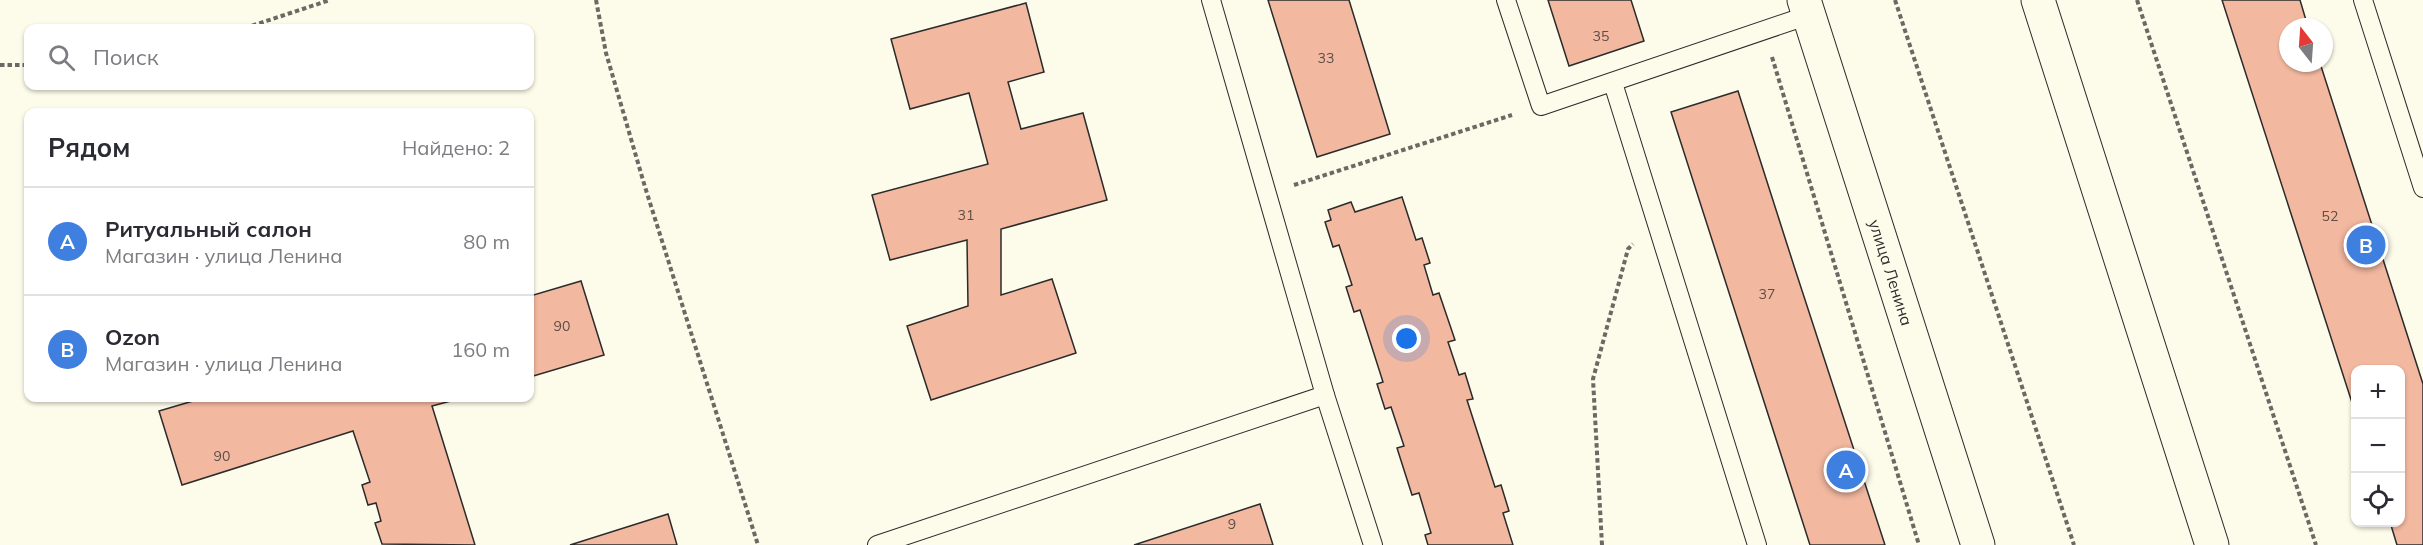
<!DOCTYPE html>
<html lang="ru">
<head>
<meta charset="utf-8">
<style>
	:root { --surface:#fff; --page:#f7f7f7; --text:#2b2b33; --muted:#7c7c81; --line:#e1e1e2; --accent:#0f766e }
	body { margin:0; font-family:Mulish,sans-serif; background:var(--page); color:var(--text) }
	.controls { position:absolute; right:18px; bottom:18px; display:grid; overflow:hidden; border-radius:12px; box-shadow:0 2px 4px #0004 }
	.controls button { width:54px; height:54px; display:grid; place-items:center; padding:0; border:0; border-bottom:2px solid var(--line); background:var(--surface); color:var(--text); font:30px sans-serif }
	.compass { position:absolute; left:2279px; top:18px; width:54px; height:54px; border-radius:50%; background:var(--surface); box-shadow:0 2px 4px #0004; rotate:343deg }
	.you { position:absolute; left:1407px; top:339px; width:21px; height:21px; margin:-15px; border:4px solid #fff; border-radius:50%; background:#1a73e8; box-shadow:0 0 0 9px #1a73e833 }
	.badge { display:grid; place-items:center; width:39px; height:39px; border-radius:50%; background:var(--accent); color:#fff; font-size:20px; font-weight:700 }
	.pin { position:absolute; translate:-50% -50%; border:3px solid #fff; box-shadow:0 2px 6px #0006 }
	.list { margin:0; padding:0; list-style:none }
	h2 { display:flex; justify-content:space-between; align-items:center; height:78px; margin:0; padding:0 24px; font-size:26px }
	h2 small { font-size:20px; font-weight:400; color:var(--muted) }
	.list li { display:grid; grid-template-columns:39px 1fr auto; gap:18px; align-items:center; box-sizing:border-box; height:108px; padding:0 24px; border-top:2px solid var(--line) }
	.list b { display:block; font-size:22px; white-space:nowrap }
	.list p { margin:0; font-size:20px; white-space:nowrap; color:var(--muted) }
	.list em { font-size:20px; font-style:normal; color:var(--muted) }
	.icon { flex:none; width:33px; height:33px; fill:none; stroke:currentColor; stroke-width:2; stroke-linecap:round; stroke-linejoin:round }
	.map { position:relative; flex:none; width:2423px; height:545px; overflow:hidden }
	.search { position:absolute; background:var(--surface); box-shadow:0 2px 4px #0004; left:24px; top:24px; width:510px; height:66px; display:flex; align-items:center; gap:15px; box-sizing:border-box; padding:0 21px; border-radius:12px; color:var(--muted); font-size:22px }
	.panel { position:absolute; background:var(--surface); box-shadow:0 2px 4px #0004; left:24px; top:108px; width:510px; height:294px; border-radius:12px }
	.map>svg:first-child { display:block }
	.building { fill:#f2b8a0; stroke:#2b2b2b; stroke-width:1.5 }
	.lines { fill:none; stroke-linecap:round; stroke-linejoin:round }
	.service-casing { stroke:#2b2b2b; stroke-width:20 }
	.minor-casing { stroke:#2b2b2b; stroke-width:35 }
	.tertiary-casing { stroke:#2b2b2b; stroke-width:35 }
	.path { stroke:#6a6964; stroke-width:4; stroke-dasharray:4.5 3; stroke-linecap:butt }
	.service { stroke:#fdfbea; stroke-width:18 }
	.minor { stroke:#fdfbea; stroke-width:33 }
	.tertiary { stroke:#fdfbea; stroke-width:33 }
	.labels { text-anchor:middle; stroke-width:4.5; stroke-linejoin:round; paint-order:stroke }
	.number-label { font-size:14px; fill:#5d4e48 }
	.street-label { font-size:16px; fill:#2b2b2b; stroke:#fdfbea }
</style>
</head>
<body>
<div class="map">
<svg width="2423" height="545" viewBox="0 0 2423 545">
	<rect width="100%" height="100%" fill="#fdfbea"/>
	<!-- building -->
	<g class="building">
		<polygon points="1268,0 1349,0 1390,134 1317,157"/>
		<polygon points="1548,0 1631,0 1644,41 1569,66"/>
		<polygon points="2222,0 2300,0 2308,27 2288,27 2288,63 2320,63 2423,384 2423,545 2397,545 2390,522 2400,522 2400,370 2356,370 2356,415"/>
		<polygon points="1026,3 1044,72 1008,82 1021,129 1083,113 1107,200 1001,229 1001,295 1052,279 1076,353 931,400 907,326 968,306 967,240 890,260 872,195 988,164 969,93 910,109 891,39"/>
		<polygon points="1738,91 1794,266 1885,545 1810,545 1671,112"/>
		<polygon points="1402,197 1416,240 1422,238 1430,263 1424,265 1433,295 1439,293 1455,340 1448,342 1459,375 1465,373 1473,399 1467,400 1495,487 1501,485 1509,511 1503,513 1513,545 1428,545 1425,535 1431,533 1419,493 1412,495 1397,448 1404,446 1391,407 1385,409 1377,384 1383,382 1360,310 1354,312 1346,287 1352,285 1339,245 1333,247 1325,222 1331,220 1328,210 1351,202 1355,212"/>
		<polygon points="581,281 604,355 530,377 530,296"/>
		<polygon points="203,398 462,398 432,406 475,545 382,544 375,523 381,521 376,503 368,505 362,485 370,482 353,431 182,485 159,411"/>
		<polygon points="1260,504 1273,545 1134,545"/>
		<polygon points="668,514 677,545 570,545"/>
	</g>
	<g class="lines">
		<defs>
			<g id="service">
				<polyline points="1506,0 1541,106 1809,15"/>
				<polyline points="2363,0 2423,188"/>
				<polyline points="1613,83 1757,545"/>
				<polyline points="1325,395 1373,545"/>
				<polyline points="877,545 1325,395 1211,0"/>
			</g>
			<g id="minor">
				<path id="s1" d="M 1804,0 L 1978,545"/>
			</g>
			<polyline id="tertiary" points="2038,0 2212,545"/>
		</defs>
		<!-- service casing -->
		<use href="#service" class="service-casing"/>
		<!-- minor casing -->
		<use href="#minor" class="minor-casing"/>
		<!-- tertiary casing -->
		<use href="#tertiary" class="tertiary-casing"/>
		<!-- path -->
		<g class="path">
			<polyline points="596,0 606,53 645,187 758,545"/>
			<polyline points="1895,0 2074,545"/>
			<polyline points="2137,0 2316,545"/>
			<polyline points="245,28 330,0"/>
			<polyline points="1772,57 1919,545"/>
			<polyline points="0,65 28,65"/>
			<polyline points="1294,185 1512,115"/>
			<polyline points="1602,545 1593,379 1628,249 1633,244"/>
		</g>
		<!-- service -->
		<use href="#service" class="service"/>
		<!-- minor -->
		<use href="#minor" class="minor"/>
		<!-- tertiary -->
		<use href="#tertiary" class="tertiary"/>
	</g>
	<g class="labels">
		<!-- number labels -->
		<g class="number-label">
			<text x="1601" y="41">35</text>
			<text x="1326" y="63">33</text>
			<text x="966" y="220">31</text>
			<text x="2330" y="221">52</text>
			<text x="1767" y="299">37</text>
			<text x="562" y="331">90</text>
			<text x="222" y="461">90</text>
			<text x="1232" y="529">9</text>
		</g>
		<!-- street labels -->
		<g class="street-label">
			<text dy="6" stroke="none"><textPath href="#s1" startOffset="286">улица Ленина</textPath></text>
		</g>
	</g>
</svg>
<div class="controls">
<button>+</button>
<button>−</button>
<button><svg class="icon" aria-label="locate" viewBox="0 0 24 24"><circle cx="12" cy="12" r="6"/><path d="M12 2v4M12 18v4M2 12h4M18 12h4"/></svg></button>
</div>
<svg class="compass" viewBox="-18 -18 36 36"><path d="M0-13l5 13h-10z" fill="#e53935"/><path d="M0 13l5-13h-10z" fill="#7c7c81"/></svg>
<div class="you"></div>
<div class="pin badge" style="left:1846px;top:470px;background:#3f7fe0">A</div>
<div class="pin badge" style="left:2366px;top:245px;background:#3f7fe0">B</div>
<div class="search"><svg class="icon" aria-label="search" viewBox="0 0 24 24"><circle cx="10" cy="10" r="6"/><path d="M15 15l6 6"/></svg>Поиск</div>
<section class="panel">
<h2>Рядом<small>Найдено: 2</small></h2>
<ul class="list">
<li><span class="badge" style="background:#3f7fe0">A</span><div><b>Ритуальный салон</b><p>Магазин · улица Ленина</p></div><em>80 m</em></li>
<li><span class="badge" style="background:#3f7fe0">B</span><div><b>Ozon</b><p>Магазин · улица Ленина</p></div><em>160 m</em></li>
</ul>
</section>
</div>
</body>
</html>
